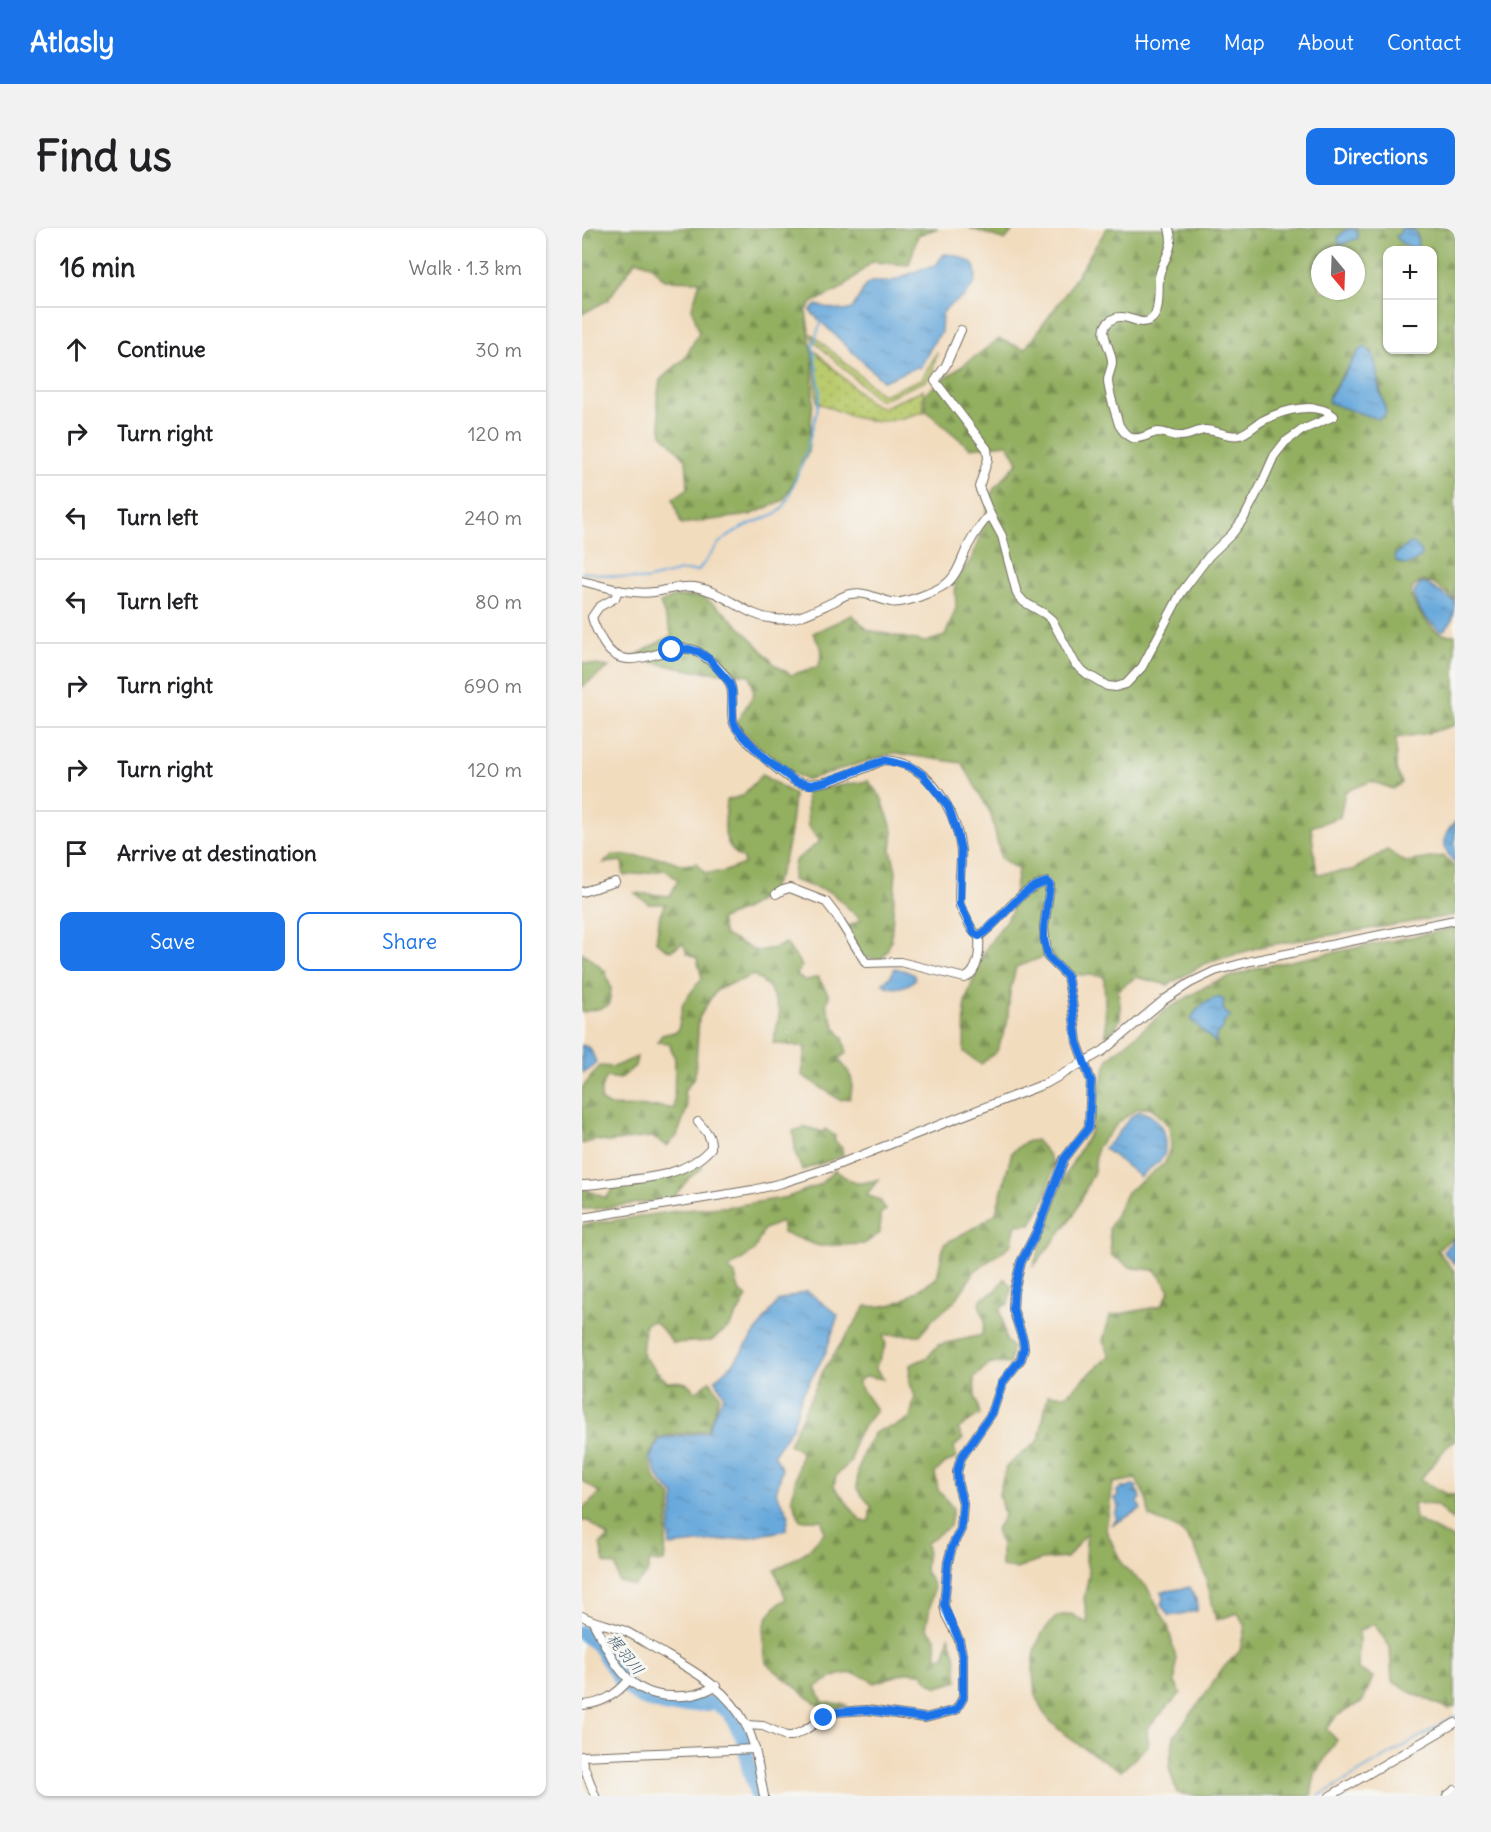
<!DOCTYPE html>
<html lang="en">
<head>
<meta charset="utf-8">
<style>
	:root { --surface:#fff; --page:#f2f2f2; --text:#202124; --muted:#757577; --line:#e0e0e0; --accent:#1a73e8 }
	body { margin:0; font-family:Delius,"Klee One",sans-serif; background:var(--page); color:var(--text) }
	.controls { position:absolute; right:18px; top:18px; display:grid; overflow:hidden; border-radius:12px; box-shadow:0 2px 4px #0004 }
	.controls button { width:54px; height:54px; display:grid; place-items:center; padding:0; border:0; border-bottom:2px solid var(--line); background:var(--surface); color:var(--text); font:30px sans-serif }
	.compass { position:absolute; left:729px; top:18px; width:54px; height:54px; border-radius:50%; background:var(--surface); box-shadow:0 2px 4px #0004; rotate:161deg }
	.stop { position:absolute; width:18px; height:18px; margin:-14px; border:4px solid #1a73e8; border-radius:50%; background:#fff }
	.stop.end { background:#1a73e8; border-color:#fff; box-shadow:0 2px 6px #0008 }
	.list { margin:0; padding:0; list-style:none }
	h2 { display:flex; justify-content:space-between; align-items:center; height:78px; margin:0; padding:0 24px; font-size:26px }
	h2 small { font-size:20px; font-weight:400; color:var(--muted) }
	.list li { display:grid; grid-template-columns:39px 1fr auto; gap:18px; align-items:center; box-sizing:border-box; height:84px; padding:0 24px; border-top:2px solid var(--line) }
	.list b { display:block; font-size:22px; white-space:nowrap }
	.list em { font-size:20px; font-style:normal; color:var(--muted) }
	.actions { display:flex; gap:12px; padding:18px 24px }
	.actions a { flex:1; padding:14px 0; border:2px solid var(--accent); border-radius:12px; text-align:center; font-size:21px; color:var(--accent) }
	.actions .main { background:var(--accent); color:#fff }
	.icon { flex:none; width:33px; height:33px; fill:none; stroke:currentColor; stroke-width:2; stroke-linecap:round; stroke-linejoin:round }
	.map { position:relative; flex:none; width:873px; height:1568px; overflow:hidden; border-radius:12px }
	header { display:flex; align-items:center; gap:36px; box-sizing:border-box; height:84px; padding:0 30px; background:var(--accent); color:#fff }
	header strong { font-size:28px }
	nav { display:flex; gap:33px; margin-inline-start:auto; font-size:21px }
	.intro { display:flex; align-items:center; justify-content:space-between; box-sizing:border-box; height:144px; padding:0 36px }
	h1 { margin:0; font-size:42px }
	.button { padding:15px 27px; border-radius:12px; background:var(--accent); color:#fff; font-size:21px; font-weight:700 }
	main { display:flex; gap:36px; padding:0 36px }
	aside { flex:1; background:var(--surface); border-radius:12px; box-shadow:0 2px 4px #0004 }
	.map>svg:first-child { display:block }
	.grass { fill:url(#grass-dots); stroke:#727b4c; stroke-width:1.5 }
	.forest { fill:url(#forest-firs); stroke:#5f6d46; stroke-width:1.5; fill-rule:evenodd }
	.water { fill:url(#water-ripples); stroke:#4a6a84; stroke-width:1.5 }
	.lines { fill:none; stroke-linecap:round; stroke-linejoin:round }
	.stream { stroke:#68a9dc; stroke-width:2 }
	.river { stroke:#68a9dc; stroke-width:15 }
	.minor-casing { stroke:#71695e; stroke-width:10 }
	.minor { stroke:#fff; stroke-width:8 }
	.route { stroke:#1a73e8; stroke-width:8 }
	.labels { text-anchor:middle; stroke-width:6; stroke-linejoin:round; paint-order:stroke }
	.water-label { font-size:16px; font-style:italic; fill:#405769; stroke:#f6f6f2 }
</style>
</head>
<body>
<header>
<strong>Atlasly</strong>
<nav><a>Home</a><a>Map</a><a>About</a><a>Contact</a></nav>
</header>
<div class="intro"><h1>Find us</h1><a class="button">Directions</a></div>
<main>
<aside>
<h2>16 min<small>Walk · 1.3 km</small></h2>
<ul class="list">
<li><svg class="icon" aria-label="ahead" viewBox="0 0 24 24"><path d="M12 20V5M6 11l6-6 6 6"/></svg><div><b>Continue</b></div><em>30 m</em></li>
<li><svg class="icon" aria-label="right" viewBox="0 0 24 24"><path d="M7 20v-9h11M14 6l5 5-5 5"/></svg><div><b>Turn right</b></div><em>120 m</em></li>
<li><svg class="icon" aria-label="left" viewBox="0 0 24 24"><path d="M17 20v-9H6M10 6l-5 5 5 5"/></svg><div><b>Turn left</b></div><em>240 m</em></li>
<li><svg class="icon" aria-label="left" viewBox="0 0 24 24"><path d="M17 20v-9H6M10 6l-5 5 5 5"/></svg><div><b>Turn left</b></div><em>80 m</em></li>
<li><svg class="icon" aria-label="right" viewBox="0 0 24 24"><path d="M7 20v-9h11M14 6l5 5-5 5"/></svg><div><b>Turn right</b></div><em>690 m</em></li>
<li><svg class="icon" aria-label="right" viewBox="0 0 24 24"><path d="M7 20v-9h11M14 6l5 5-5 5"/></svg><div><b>Turn right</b></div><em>120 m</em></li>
<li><svg class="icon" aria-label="arrive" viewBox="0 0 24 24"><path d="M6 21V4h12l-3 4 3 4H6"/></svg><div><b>Arrive at destination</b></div></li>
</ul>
<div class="actions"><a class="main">Save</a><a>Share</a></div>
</aside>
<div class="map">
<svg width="873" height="1568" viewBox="0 0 873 1568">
	<defs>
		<pattern id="grass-dots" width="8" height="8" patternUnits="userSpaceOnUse" patternTransform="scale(1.5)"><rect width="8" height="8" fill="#bacb6d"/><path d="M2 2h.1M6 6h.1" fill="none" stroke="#a0ae5f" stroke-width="1.8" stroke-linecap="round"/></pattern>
		<pattern id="forest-firs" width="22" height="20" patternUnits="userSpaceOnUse" patternTransform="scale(1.5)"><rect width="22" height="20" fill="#93af60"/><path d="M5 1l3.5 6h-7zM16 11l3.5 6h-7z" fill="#788f4f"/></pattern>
		<pattern id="water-ripples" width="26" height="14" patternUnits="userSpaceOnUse" patternTransform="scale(1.5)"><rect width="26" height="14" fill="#68a9dc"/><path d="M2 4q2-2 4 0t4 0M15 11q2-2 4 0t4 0" fill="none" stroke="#568ab3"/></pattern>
	</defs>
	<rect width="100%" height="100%" fill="#f6f6f2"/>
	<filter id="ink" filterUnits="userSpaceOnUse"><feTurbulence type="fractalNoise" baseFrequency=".0167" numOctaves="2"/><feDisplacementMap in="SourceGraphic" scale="12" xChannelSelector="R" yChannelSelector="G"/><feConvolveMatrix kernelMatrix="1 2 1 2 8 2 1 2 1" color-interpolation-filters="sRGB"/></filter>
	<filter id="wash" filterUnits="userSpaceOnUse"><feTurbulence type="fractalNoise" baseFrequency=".008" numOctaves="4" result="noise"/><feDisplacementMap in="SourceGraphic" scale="24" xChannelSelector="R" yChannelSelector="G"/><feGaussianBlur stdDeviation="1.35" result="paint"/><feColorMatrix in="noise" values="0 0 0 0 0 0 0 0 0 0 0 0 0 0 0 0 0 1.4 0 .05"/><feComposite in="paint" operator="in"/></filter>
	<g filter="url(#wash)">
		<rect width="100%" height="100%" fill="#f2dcbe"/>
		<!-- grass -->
		<g class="grass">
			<polygon points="230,106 300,167 340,151 355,124 350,145 344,153 299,172 293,169 231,112"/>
			<path d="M 232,122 L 287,174 L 300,180 L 341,162 L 342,184 C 331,186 320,191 309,192 C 284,197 258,184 235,174 Z"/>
		</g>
		<!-- forest -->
		<g class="forest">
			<polygon points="0,0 356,0 336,7 327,37 290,34 260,60 230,75 224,83 231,130 231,173 226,225 202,272 168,287 99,296 91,271 106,260 104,231 80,206 75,173 78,152 103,130 117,104 110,80 118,53 83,52 68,37 54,32 26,72 0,86"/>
			<polygon points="387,0 433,0 423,12"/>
			<path d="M 525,0 L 873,0 L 873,372 L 854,357 L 841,353 C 837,355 832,357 830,362 C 825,372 849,401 858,405 C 862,407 869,407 873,407 L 873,497 L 847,505 L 814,510 L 814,541 L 820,555 L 811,561 L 789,553 L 763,564 L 758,589 L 729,599 L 735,646 L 771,642 L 805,622 L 823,634 L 861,628 L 873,640 L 873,687 L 681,718 L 622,736 L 586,757 L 554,749 L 536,762 C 539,783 543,795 524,808 L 522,748 L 486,746 L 461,729 L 434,739 L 428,764 L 425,796 L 415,823 L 399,836 L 382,824 L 383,774 L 403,722 L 429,685 L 436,642 L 419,630 L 409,586 L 380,535 L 311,525 L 224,552 L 192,535 L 154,495 L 172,466 L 168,447 L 113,443 L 49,430 L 90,407 L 78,375 L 92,369 L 120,368 L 142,384 L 171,412 L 192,436 L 209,447 L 237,438 L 240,422 L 231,405 L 270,387 L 286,402 L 343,414 L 363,408 L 374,380 L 373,354 L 391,329 L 411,262 L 436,234 L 426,216 L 388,220 L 344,183 L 343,165 L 417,111 L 443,121 L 482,68 ZM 806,22 L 850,22 L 850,122 L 806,122 ZM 738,27 L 774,27 L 774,63 L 738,63 ZM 790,123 C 795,142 797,160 803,179 L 747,167 L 776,124 Z"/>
			<polygon points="0,435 27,439 0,459"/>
			<path d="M 180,547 L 212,566 C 210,595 205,648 183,668 C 170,680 153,685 138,692 L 142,707 L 174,723 L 193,720 L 204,715 L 220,738 L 214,746 L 223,753 L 236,749 L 247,768 L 244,777 L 253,799 L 261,810 L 265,825 L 256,831 C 269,845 273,851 268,870 L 258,872 L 220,847 L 223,819 L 191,815 L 198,784 L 187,759 L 172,747 L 136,761 L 128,771 L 117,790 L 113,848 L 102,864 L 105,880 L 95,908 L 85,918 L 70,909 L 25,914 L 14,912 L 0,916 L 0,860 L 18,838 L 31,839 L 55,829 L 53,838 L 38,851 L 25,849 L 19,860 L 19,873 L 28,878 L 82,879 L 92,881 L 93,831 L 87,815 L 75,814 L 80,807 L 96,803 L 101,775 L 120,750 L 115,730 L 105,725 L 101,715 L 88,723 L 74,714 L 78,686 L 84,676 L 67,676 L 53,665 L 88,668 L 96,652 L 83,642 L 42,648 L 40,633 L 22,635 L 30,627 L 81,630 L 102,637 L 115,635 L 123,645 L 141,644 L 162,636 L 161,631 C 137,616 143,597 145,572 L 160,568 Z"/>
			<polygon points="286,553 299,569 311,603 309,622 314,643 309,712 305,723 300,731 281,730 265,699 279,692 250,665 210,652 213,633 238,613 226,598 224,563"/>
			<path d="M 873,700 L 873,1008 L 855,1022 L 873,1044 L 873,1213 L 867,1216 L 838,1252 L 864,1266 L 873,1267 L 873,1291 L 870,1292 L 854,1277 L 831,1275 L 833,1291 L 873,1312 L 873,1479 L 866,1481 L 828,1464 L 810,1453 L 808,1419 L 792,1396 L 777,1403 L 776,1441 L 791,1449 L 781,1473 L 756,1487 L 744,1501 L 755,1512 L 733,1546 L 729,1568 L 615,1568 L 595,1565 L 587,1540 L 592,1508 L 621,1470 L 640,1441 L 658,1423 L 663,1398 L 656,1385 L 634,1392 C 628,1367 620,1317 597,1302 C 589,1297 577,1293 568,1289 L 564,1270 L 554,1251 L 531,1255 L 524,1302 L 541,1338 L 565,1359 L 586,1398 L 594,1431 L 593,1455 L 599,1465 L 565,1500 L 566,1518 L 539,1543 C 515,1528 483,1511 465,1489 C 448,1470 447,1427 460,1406 C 464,1399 470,1394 475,1388 L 489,1386 L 506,1396 L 502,1371 L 507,1346 L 503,1328 L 505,1305 L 485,1330 L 459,1332 L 434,1341 L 419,1339 L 419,1318 L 414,1301 L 422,1288 L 417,1266 L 424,1239 L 457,1212 L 466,1167 L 484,1167 L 528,1127 L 521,1113 L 528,1088 L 579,1078 L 588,1062 L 573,1042 L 550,1040 L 529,1027 L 527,1001 L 545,964 L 583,935 L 589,917 L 587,898 L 570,880 L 556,880 L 537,894 L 515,919 L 512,943 L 492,987 L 451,1039 L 481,951 L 510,901 L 512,873 L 527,830 L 587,780 L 630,755 L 679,739 Z"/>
			<polygon points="0,724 23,743 29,760 27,777 20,780 0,784"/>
			<polygon points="224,899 241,904 243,901 253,908 252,912 260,920 261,928 220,942 214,927 211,903"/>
			<path d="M 454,912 L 466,926 L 472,937 L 463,971 L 449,996 L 434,997 L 429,1017 L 393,1043 L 373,1073 L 351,1091 L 338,1107 L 301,1107 L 304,1117 L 293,1140 L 301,1151 L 284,1148 L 275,1154 L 294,1182 L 273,1210 L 269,1233 L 254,1248 L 252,1258 L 279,1293 L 287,1293 L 289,1278 L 275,1261 C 275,1235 280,1224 294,1203 L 314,1198 L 328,1190 L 333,1168 L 327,1153 L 328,1137 L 346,1129 L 356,1117 L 400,1107 L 403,1093 L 397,1076 L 400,1070 L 412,1064 L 423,1051 L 430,1059 L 426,1076 L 418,1080 L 424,1112 L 430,1119 L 428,1136 L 408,1135 L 392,1150 L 393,1167 L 398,1186 L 376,1201 L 381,1211 L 372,1219 L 375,1230 L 363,1235 L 353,1245 L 356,1262 L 371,1280 L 368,1298 L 344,1315 L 345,1322 L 343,1343 L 352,1358 L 344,1400 L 354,1410 L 355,1429 L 363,1428 L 367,1408 L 373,1426 L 376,1453 L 356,1459 L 347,1454 L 340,1445 L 326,1444 L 292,1455 C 271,1439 255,1445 234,1459 L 241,1474 L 266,1477 L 243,1483 L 184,1435 C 180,1408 177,1387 204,1371 L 193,1342 L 224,1324 L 242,1305 L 240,1292 L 218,1292 L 210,1270 L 219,1224 L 207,1216 L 241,1143 L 284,1078 C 319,1081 326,1067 355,1050 L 362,1016 L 397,997 L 414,985 L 430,924 L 443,914 Z"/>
			<path d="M 118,935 L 120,940 L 107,950 L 91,970 L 14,981 L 0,981 L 0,962 L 3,961 L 24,970 L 34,957 C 63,955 93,950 118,935 Z"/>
			<path d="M 253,942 C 273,957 273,958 297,951 L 284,967 L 298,972 L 304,982 L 298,986 L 298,1005 L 282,1016 L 237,1018 L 201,1005 L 199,994 L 182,1001 L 172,1023 L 146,1041 L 153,1047 L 158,1065 L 165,1069 L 148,1098 L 129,1113 L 91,1115 L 79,1100 L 71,1093 L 63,1096 L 60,1127 L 85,1154 C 98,1153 106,1152 113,1164 L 128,1153 L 138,1167 L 126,1202 L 77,1209 L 66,1231 L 75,1254 L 90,1269 L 85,1303 L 82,1334 L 68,1333 L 65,1346 L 52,1358 L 36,1353 L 34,1338 L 22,1335 L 18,1316 L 27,1310 L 6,1293 L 0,1293 L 0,1282 L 18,1265 L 0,1253 L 0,997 L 101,982 L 152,978 L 206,969 L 237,957 Z"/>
		</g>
		<!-- water -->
		<g class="water">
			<path d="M 820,0 L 833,3 C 835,9 838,16 833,22 L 818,14 L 814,8 L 818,5 Z"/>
			<polygon points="766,1 775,2 776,10 758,17 756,10 762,3"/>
			<polygon points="362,26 373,27 389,34 393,40 394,48 392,56 382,69 366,78 360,86 359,105 353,112 338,140 335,139 301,153 228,83 234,77 262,83 270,81 284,57 289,54 309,54 339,41 350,39 354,37"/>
			<path d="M 780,120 L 785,120 C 796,129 794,148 797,161 C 799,169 803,176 804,185 L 800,189 L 796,191 L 747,175 L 746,171 L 776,124 Z"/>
			<path d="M 828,315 C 836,316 840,322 839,329 C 829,336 825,339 814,333 L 812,328 Z"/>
			<path d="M 843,355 L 873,374 C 873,385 870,400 859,403 C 848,395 831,379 832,365 L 838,356 Z"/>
			<path d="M 873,594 L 873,636 C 860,618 857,612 873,594 Z"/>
			<path d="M 313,740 L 324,743 L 332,747 L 333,751 C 325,760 309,763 300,755 L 309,748 Z"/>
			<path d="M 635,769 L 642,772 L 641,781 L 644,785 L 649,788 L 642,794 L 641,800 L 634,807 L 634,815 L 609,792 C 613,780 624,774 635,769 Z"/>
			<polygon points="0,817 8,820 14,834 11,839 1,845 0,843"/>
			<path d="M 558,883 C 575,888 583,899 583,918 C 583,920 583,924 582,927 C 577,937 565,940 558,949 L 522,920 C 539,908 539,894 558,883 Z"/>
			<polygon points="870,1011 873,1011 873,1036 861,1023 870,1014"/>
			<polygon points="225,1063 256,1087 244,1124 219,1169 211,1198 192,1226 200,1242 194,1265 207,1287 204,1302 164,1310 88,1318 87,1304 93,1268 78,1252 68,1230 78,1211 126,1204 132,1186 142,1167 133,1151 151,1136 196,1073"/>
			<polygon points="552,1257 555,1259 553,1263 557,1264 559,1271 556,1273 557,1278 559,1281 530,1297 535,1291 533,1286 536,1281 535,1274 532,1270 536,1269 535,1263 540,1259 544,1261"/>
			<polygon points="608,1359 615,1374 615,1383 587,1388 579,1376 583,1370 579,1364"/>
		</g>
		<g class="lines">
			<!-- stream -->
			<g class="stream">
				<polyline points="0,344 63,352 99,343 116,343 138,314 159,300 195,285 200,281 205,273 224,225 235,183 238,164 231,118 240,91"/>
				<polyline points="737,1568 873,1488"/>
			</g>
			<!-- river -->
			<polyline class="river" points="0,1405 16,1417 41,1455 59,1470 87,1478 133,1475 147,1484 161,1509 167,1540 175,1568"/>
		</g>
	</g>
	<g filter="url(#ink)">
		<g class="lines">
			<defs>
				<g id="minor">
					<path d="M 379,102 L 364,137 L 353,153 L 405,221 L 406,231 L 397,259 L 408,286 L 420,308 L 435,366 L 442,374 L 463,386 L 470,392 L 494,437 L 505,446 L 525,458 L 534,459 L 544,456 L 560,439 L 599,365 L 627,328 L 650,306 L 662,290 L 680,255 L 692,228 L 703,214 L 720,202 L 752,188 C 735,173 701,182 682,192 C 674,196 667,204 658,207 C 647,210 633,201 622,202 C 614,203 607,208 599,208 C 591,209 584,204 576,204 C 567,205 560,212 550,210 C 544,208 540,202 537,197 C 534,186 526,163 526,152 C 526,146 530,141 530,135 C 531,120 510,100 533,90 C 545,85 558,99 568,92 C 579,87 576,59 577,49 C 579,36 588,26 589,14 C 589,9 588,4 587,0"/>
					<path d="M 0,353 C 23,359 49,367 72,364 C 86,362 99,357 113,359 C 144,364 162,388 192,391 C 214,394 233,382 253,373 C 258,370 264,366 269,366 C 284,363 295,371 309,374 C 321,377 354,363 364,356 C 376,347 380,329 387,316 C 393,305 399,296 408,286"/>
					<path d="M 36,362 L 33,370 L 17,379 L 10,389 C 12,398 16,405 21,414 C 42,451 80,416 108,421 C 114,422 120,426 124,430 C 135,437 150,452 150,465 C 151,474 149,484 151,493 C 154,506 203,551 216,554 C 239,561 265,546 286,539 C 291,537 298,533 303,532 C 311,532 323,536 329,539 C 358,555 376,592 379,623 C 380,637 375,667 378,678 C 380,683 384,689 386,694 C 389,700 391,704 397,708 C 421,692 435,661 465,654 L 468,657 L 462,699 L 463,711 L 466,729 L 485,748 L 490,774 L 495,814 L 509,853 L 507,899 L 482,931 L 456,1001 L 439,1034 L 432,1063 L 431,1081 L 441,1112 L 442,1121 L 439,1131 L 420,1155 L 410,1185 L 379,1230 L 375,1244 L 376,1257 L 381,1275 L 379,1301 L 370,1319 L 366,1334 L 362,1377 L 364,1387 L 377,1412 L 381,1431 L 381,1470 L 374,1482 L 343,1490 L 285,1482 L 255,1484 L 241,1490 L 223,1502 L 210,1508 L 204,1508 L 181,1498 L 164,1497"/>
					<polyline points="0,664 33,654"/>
					<path d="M 194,666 L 201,662 L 208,660 L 244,674 L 254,687 L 284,735 L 318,734 L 383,750 C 397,744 398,721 397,708"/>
					<path d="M 0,957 C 13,957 25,955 38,953 C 70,950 106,946 129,920 C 130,908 123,902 116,894"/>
					<polyline points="0,990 171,962 200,955 247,940 465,855 521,823 582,772 608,755 633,743 669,733 873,692"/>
					<path d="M 0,1388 C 14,1396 29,1397 43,1403 C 55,1409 67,1417 79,1424 C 112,1443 146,1461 164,1497 C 175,1518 177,1545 182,1568"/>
					<path d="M 11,1394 C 30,1429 44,1468 90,1468 C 107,1469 119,1466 134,1458"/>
					<path d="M 0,1477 C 20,1476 34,1467 47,1452"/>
					<polyline points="0,1528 173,1521"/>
					<polyline points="0,1533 13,1568"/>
					<polyline points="748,1568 873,1495"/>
					<polyline points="865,1568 873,1562"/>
				</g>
			</defs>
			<!-- minor casing -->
			<use href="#minor" class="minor-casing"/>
			<!-- minor -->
			<use href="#minor" class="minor"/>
		</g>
	</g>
	<g class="lines" filter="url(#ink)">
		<!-- route -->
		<path class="route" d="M 90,422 L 107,421 L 117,424 L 127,431 L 147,454 L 150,462 L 151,493 L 155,501 L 183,531 L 214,554 L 229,557 L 243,554 L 303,532 L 329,539 L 341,547 L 366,578 L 375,604 L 379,622 L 378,676 L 392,705 L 397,708 C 421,693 435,661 465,654 L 468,657 L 462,699 L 462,711 L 466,729 L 485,748 L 490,774 L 495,814 L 509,853 L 507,899 L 482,931 L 456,1001 L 439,1034 L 432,1063 L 431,1081 L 441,1112 L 442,1120 L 439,1131 L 420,1155 L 410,1185 L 379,1230 L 375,1244 L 376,1257 L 381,1275 L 379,1301 L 370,1319 L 366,1334 L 362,1377 L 377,1412 L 381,1431 L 381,1470 L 374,1482 L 343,1490 L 285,1482 L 255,1484 L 242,1490"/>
	</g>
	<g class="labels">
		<!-- water labels -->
		<g class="water-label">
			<text transform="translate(44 1426) rotate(51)" y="6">梶羽川</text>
		</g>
	</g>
</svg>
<div class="controls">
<button>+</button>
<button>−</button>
</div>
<svg class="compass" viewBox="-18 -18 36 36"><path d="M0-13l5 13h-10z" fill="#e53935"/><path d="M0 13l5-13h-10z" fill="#757577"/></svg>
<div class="stop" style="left:90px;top:422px"></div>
<div class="stop end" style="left:242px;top:1490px"></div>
</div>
</main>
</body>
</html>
